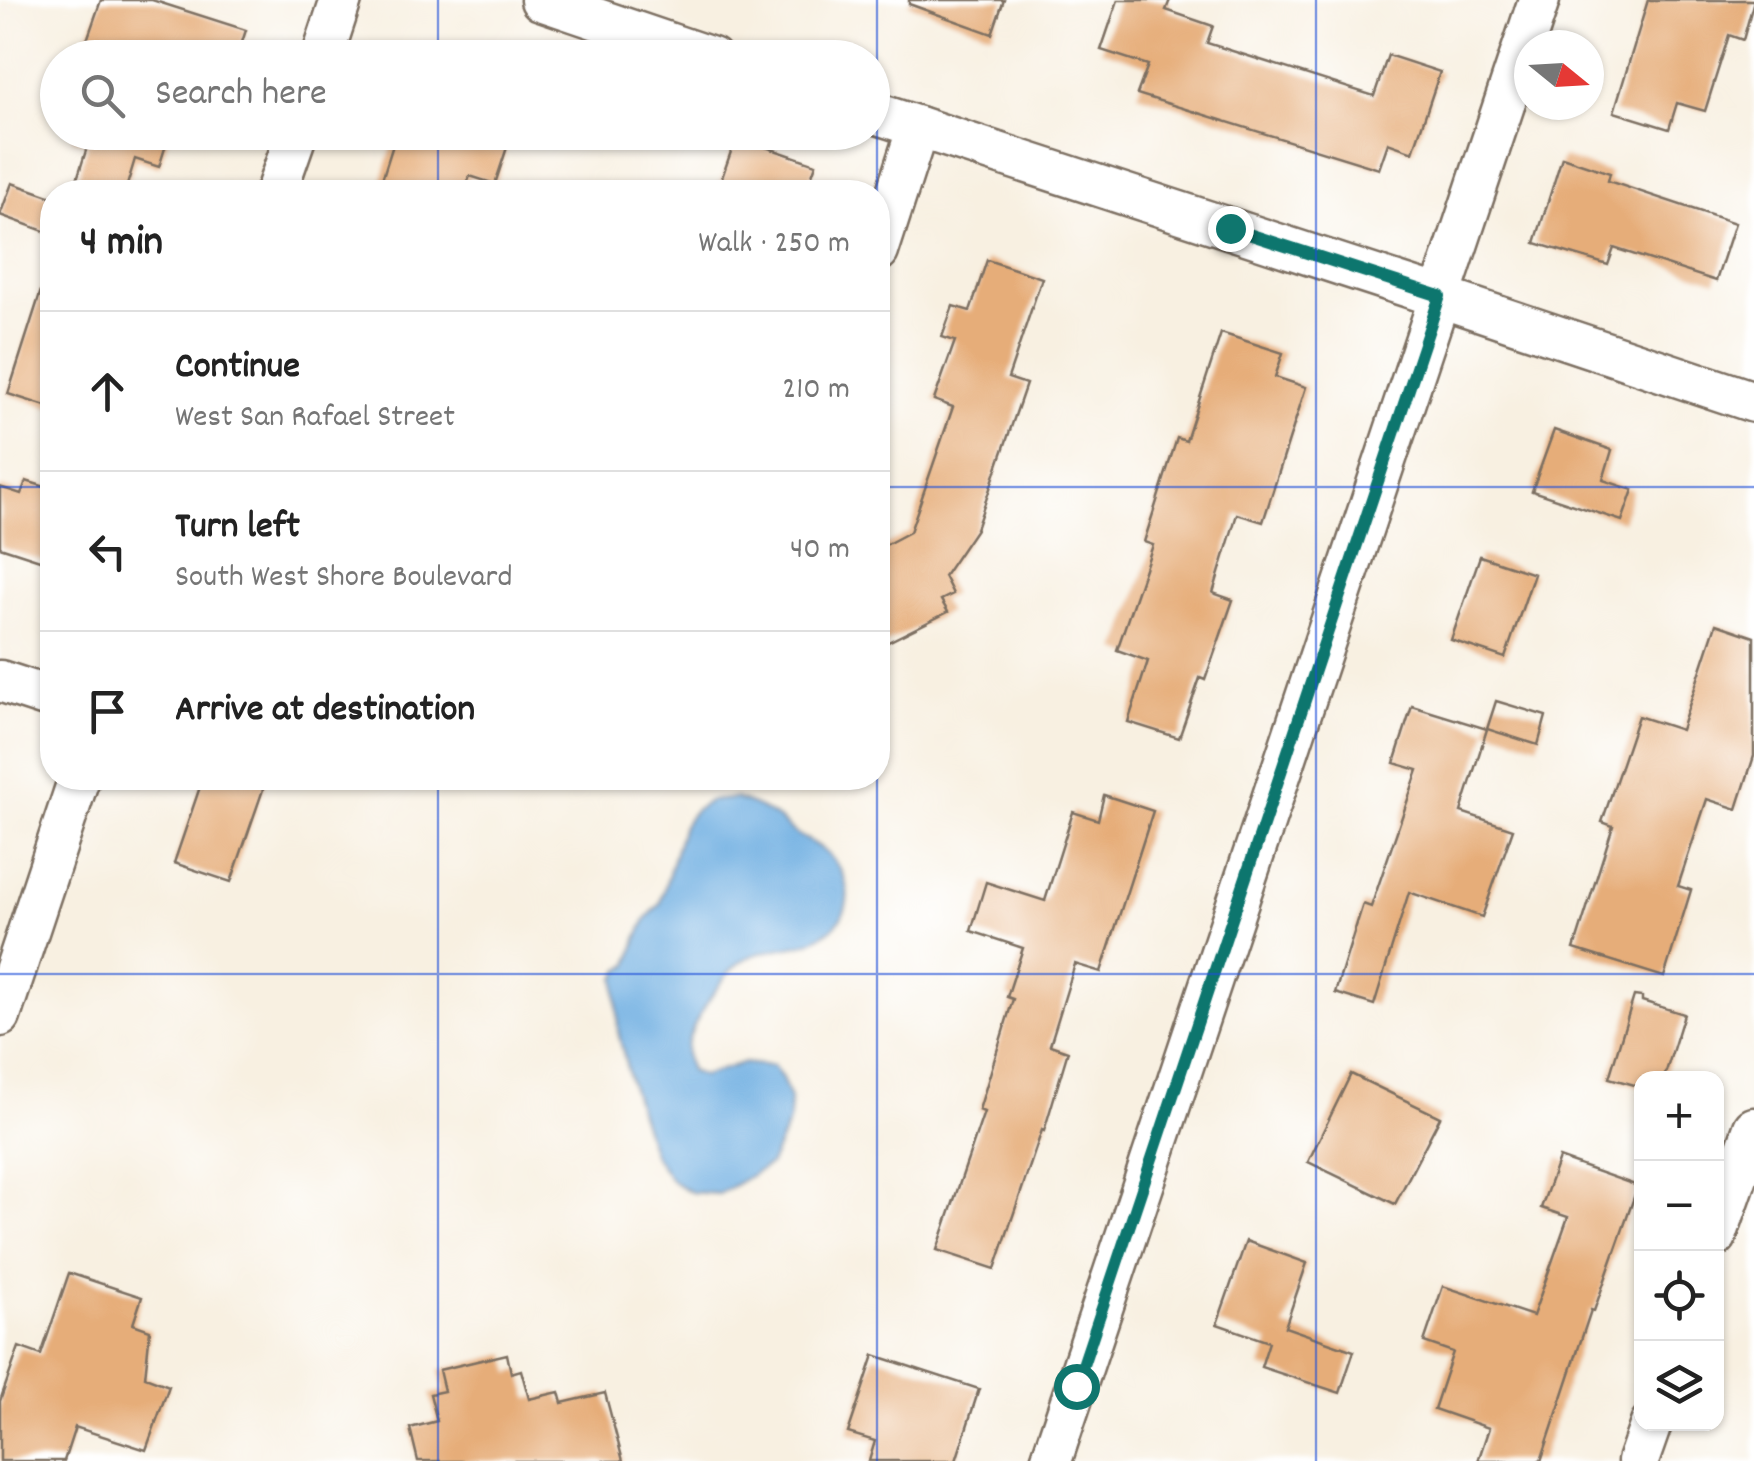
<!DOCTYPE html>
<html lang="en">
<head>
<meta charset="utf-8">
<style>
	:root { --surface:#fff; --page:#f2f2f2; --text:#222; --muted:#767676; --line:#e0e0e0 }
	body { margin:0; font-family:Dekko,sans-serif; background:var(--page); color:var(--text) }
	.controls { position:absolute; right:30px; bottom:30px; display:grid; overflow:hidden; border-radius:20px; box-shadow:0 2px 8px #0004 }
	.controls button { width:90px; height:90px; display:grid; place-items:center; padding:0; border:0; border-bottom:2px solid var(--line); background:var(--surface); color:var(--text); font:50px sans-serif }
	.compass { position:absolute; left:1514px; top:30px; width:90px; height:90px; border-radius:50%; background:var(--surface); box-shadow:0 2px 8px #0004; rotate:108deg }
	.stop { position:absolute; width:30px; height:30px; margin:-22px; border:8px solid #0f766e; border-radius:50%; background:#fff }
	.stop.end { background:#0f766e; border-color:#fff; box-shadow:0 2px 10px #0008 }
	.list { margin:0; padding:0; list-style:none }
	h2 { display:flex; justify-content:space-between; align-items:center; height:130px; margin:0; padding:0 40px; font-size:42px }
	h2 small { font-size:32px; font-weight:400; color:var(--muted) }
	.list li { display:grid; grid-template-columns:65px 1fr auto; gap:30px; align-items:center; box-sizing:border-box; height:160px; padding:0 40px; border-top:2px solid var(--line) }
	.list b { display:block; font-size:38px; white-space:nowrap }
	.list p { margin:0; font-size:32px; white-space:nowrap; color:var(--muted) }
	.list em { font-size:32px; font-style:normal; color:var(--muted) }
	.icon { flex:none; width:55px; height:55px; fill:none; stroke:currentColor; stroke-width:2; stroke-linecap:round; stroke-linejoin:round }
	.map { position:relative; flex:none; width:1754px; height:1461px; overflow:hidden }
	.search { position:absolute; background:var(--surface); box-shadow:0 2px 8px #0004; left:40px; top:40px; width:850px; height:110px; display:flex; align-items:center; gap:25px; box-sizing:border-box; padding:0 35px; border-radius:55px; color:var(--muted); font-size:38px }
	.panel { position:absolute; background:var(--surface); box-shadow:0 2px 8px #0004; left:40px; top:180px; width:850px; height:610px; border-radius:40px }
	.map>svg:first-child { display:block }
	.water { fill:#6eaee1; stroke:#546c80; stroke-width:2.5 }
	.building { fill:#e6ad79 }
	.lines { fill:none; stroke-linecap:round; stroke-linejoin:round }
	.minor-casing { stroke:#7d6f62; stroke-width:45 }
	.minor { stroke:#fff; stroke-width:40 }
	.route { stroke:#0f766e; stroke-width:12 }
	.grid { fill:none; stroke:#1d4ed8; stroke-width:2.5; stroke-opacity:0.55 }
</style>
</head>
<body>
<div class="map">
<svg width="1754" height="1461" viewBox="0 0 1754 1461">
	<rect width="100%" height="100%" fill="#fff"/>
	<filter id="ink" filterUnits="userSpaceOnUse"><feTurbulence type="fractalNoise" baseFrequency=".01" numOctaves="2"/><feDisplacementMap in="SourceGraphic" scale="20" xChannelSelector="R" yChannelSelector="G"/><feConvolveMatrix kernelMatrix="1 2 1 2 8 2 1 2 1" color-interpolation-filters="sRGB"/></filter>
	<filter id="wash" filterUnits="userSpaceOnUse"><feTurbulence type="fractalNoise" baseFrequency=".0048" numOctaves="4" result="noise"/><feDisplacementMap in="SourceGraphic" scale="40" xChannelSelector="R" yChannelSelector="G"/><feGaussianBlur stdDeviation="2.25" result="paint"/><feColorMatrix in="noise" values="0 0 0 0 0 0 0 0 0 0 0 0 0 0 0 0 0 1.4 0 .05"/><feComposite in="paint" operator="in"/></filter>
	<g filter="url(#wash)">
		<rect width="100%" height="100%" fill="#f8f0e1"/>
		<!-- water -->
		<path class="water" d="M 736,798 C 747,803 761,807 771,814 C 780,819 787,827 795,833 C 804,839 814,842 822,849 C 854,875 859,916 819,937 C 797,950 767,947 745,959 C 726,969 694,1020 688,1041 C 684,1052 687,1060 690,1071 L 703,1076 L 742,1063 L 773,1066 L 782,1078 L 790,1099 L 789,1122 L 770,1164 L 719,1194 L 691,1192 L 672,1181 L 653,1154 L 631,1085 L 618,1031 L 616,978 L 621,969 L 629,965 L 637,939 L 646,919 L 660,904 L 683,825 L 695,810 L 709,801 Z"/>
		<g id="blocks">
			<!-- building -->
			<g class="building">
				<polygon points="101,0 152,0 246,30 237,58 132,58 86,43"/>
				<polygon points="909,0 1004,0 992,34 909,4"/>
				<polygon points="1118,0 1170,0 1166,10 1213,26 1207,43 1374,96 1388,55 1440,72 1413,152 1388,143 1379,169 1137,94 1148,65 1101,50"/>
				<polygon points="1648,0 1754,0 1743,40 1729,35 1705,111 1677,103 1669,129 1614,112"/>
				<polygon points="72,132 170,132 159,167 135,159 125,192 73,192 88,144 72,139"/>
				<polygon points="397,132 512,132 495,184 470,176 464,192 378,192"/>
				<polygon points="736,137 816,164 806,192 717,192"/>
				<polygon points="1562,157 1610,173 1608,181 1735,223 1716,281 1614,248 1608,265 1535,243"/>
				<polygon points="12,183 52,197 52,234 0,215"/>
				<polygon points="987,260 1042,278 1008,378 1026,384 976,529 944,576 953,594 941,600 948,612 878,647 878,549 910,532 953,407 934,400 955,341 942,337 953,306 970,311"/>
				<polygon points="46,275 52,276 52,408 8,394"/>
				<polygon points="1221,333 1283,353 1275,377 1306,387 1263,522 1237,514 1213,593 1233,600 1205,680 1200,678 1179,738 1128,722 1148,661 1117,650 1153,545 1144,542 1177,438 1186,441"/>
				<polygon points="1554,430 1612,450 1603,480 1633,490 1622,521 1532,491"/>
				<polygon points="26,481 52,489 52,564 0,547 0,487 21,494"/>
				<polygon points="1480,556 1534,574 1505,658 1451,640"/>
				<polygon points="1716,624 1754,637 1754,756 1737,809 1707,799 1678,886 1691,890 1664,977 1574,949 1613,826 1602,822 1638,716 1681,730"/>
				<polygon points="1496,701 1546,716 1538,745 1487,729"/>
				<polygon points="1412,706 1487,729 1461,812 1513,829 1482,917 1409,892 1374,1005 1335,993 1363,904 1371,907 1418,770 1394,763"/>
				<polygon points="203,778 267,778 231,882 174,863"/>
				<polygon points="1104,795 1153,811 1101,972 1075,964 1050,1045 1068,1051 1044,1131 1042,1130 995,1269 937,1250 984,1112 979,1110 1013,999 1007,997 1023,948 971,931 986,882 1045,901 1073,812 1098,820"/>
				<polygon points="1634,996 1642,997 1642,1001 1684,1014 1664,1078 1642,1078 1642,1087 1609,1078"/>
				<polygon points="1351,1074 1440,1117 1395,1204 1308,1162"/>
				<polygon points="1559,1158 1638,1186 1594,1311 1591,1310 1541,1461 1478,1461 1489,1428 1434,1409 1453,1352 1424,1342 1443,1286 1533,1316 1568,1217 1541,1208"/>
				<polygon points="1246,1241 1307,1263 1285,1327 1354,1351 1340,1393 1261,1367 1269,1342 1217,1324"/>
				<polygon points="69,1273 142,1297 133,1324 150,1330 145,1377 169,1386 146,1450 75,1427 64,1461 0,1461 0,1401 19,1347 41,1355"/>
				<polygon points="507,1354 511,1373 521,1370 529,1399 559,1392 562,1403 605,1393 623,1461 418,1461 410,1428 437,1421 430,1394 444,1391 439,1370"/>
				<polygon points="874,1355 979,1389 956,1461 869,1461 875,1441 848,1433"/>
			</g>
		</g>
	</g>
	<g filter="url(#ink)">
		<use href="#blocks" fill-opacity="0" stroke="#7d6f62" stroke-width="2.5"/>
		<g class="lines">
			<defs>
				<g id="minor">
					<polyline points="541,0 712,58"/>
					<polyline points="322,58 341,0"/>
					<polyline points="872,112 1440,297 1754,402"/>
					<polyline points="276,192 297,132"/>
					<polyline points="878,251 918,127"/>
					<polyline points="0,681 52,698"/>
					<polyline points="0,1016 79,778"/>
					<polyline points="1716,1236 1754,1128"/>
					<polyline points="1051,1461 1539,0"/>
					<polyline points="1638,1461 1651,1424"/>
				</g>
			</defs>
			<!-- minor casing -->
			<use href="#minor" class="minor-casing"/>
			<!-- minor -->
			<use href="#minor" class="minor"/>
		</g>
	</g>
	<g class="lines" filter="url(#ink)">
		<!-- route -->
		<polyline class="route" points="1076,1386 1440,296 1230,228"/>
	</g>
	<!-- grid -->
	<path class="grid" d="M 438,0 L 438,58M 877,0 L 877,192M 1316,0 L 1316,1461M 438,132 L 438,192M 0,487 L 52,487M 878,487 L 1754,487M 438,778 L 438,1461M 877,778 L 877,1461M 0,974 L 1754,974"/>
</svg>
<div class="controls">
<button>+</button>
<button>−</button>
<button><svg class="icon" aria-label="locate" viewBox="0 0 24 24"><circle cx="12" cy="12" r="6"/><path d="M12 2v4M12 18v4M2 12h4M18 12h4"/></svg></button>
<button><svg class="icon" aria-label="layers" viewBox="0 0 24 24"><path d="M12 4l9 5-9 5-9-5zM3 14l9 5 9-5"/></svg></button>
</div>
<svg class="compass" viewBox="-18 -18 36 36"><path d="M0-13l5 13h-10z" fill="#e53935"/><path d="M0 13l5-13h-10z" fill="#767676"/></svg>
<div class="stop" style="left:1076px;top:1386px"></div>
<div class="stop end" style="left:1230px;top:228px"></div>
<div class="search"><svg class="icon" aria-label="search" viewBox="0 0 24 24"><circle cx="10" cy="10" r="6"/><path d="M15 15l6 6"/></svg>Search here</div>
<section class="panel">
<h2>4 min<small>Walk · 250 m</small></h2>
<ul class="list">
<li><svg class="icon" aria-label="ahead" viewBox="0 0 24 24"><path d="M12 20V5M6 11l6-6 6 6"/></svg><div><b>Continue</b><p>West San Rafael Street</p></div><em>210 m</em></li>
<li><svg class="icon" aria-label="left" viewBox="0 0 24 24"><path d="M17 20v-9H6M10 6l-5 5 5 5"/></svg><div><b>Turn left</b><p>South West Shore Boulevard</p></div><em>40 m</em></li>
<li><svg class="icon" aria-label="arrive" viewBox="0 0 24 24"><path d="M6 21V4h12l-3 4 3 4H6"/></svg><div><b>Arrive at destination</b></div></li>
</ul>
</section>
</div>
</body>
</html>
